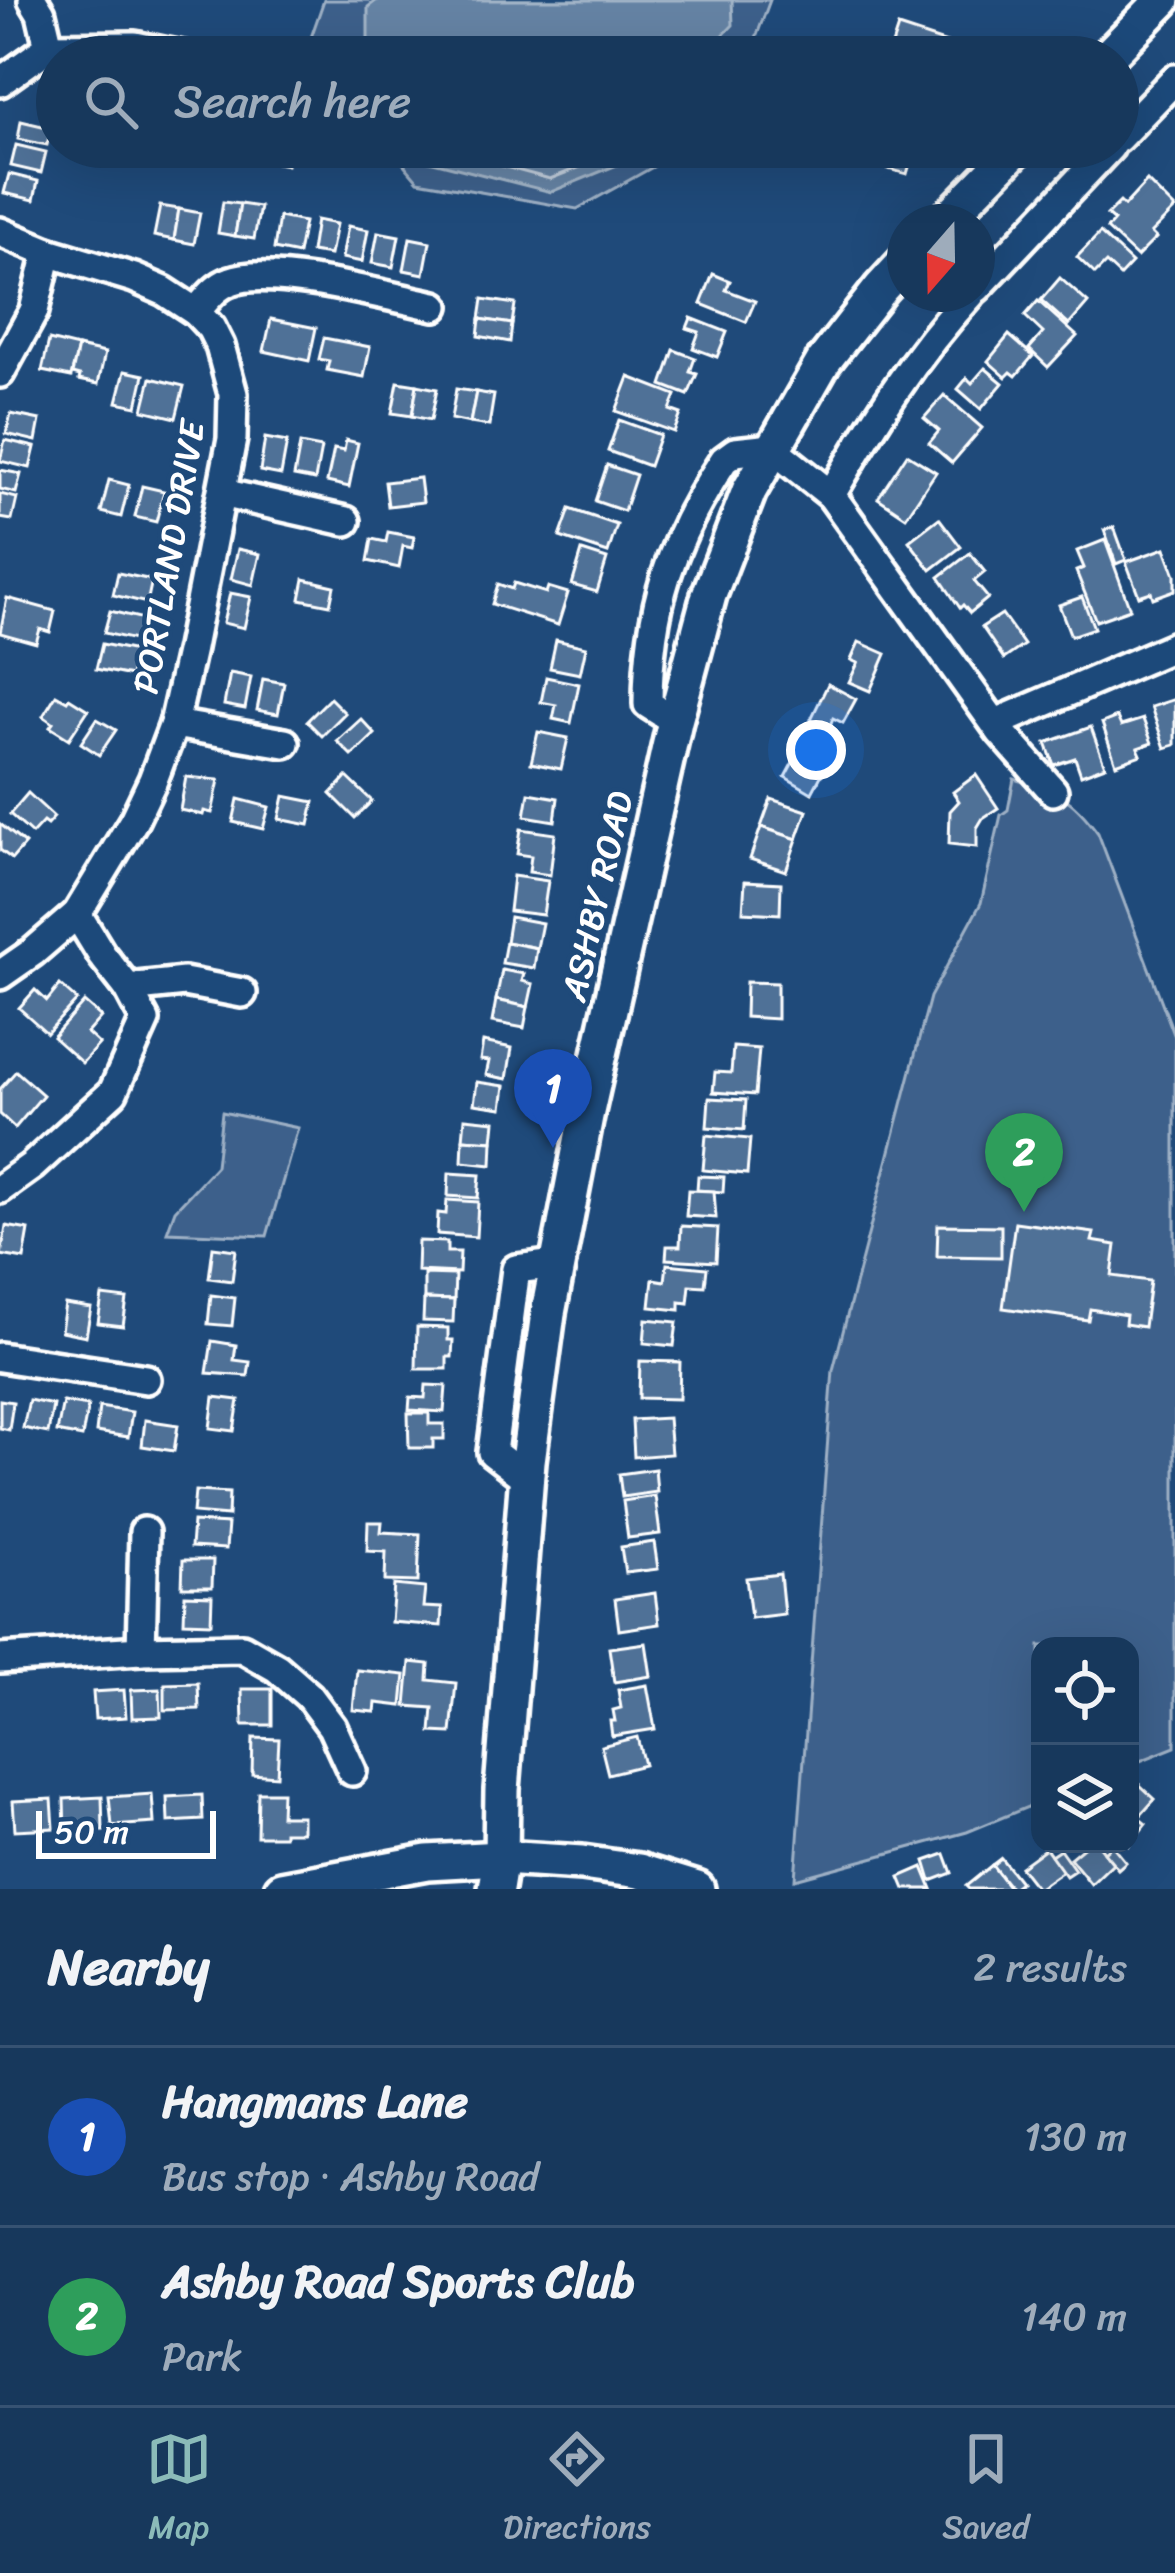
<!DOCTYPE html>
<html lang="en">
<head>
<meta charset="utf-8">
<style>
	:root { --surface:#17385c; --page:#244365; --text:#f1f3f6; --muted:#9eacbb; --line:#365272; --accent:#8bbbb9 }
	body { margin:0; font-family:Sriracha,sans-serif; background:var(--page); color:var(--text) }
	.controls { position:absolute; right:36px; bottom:36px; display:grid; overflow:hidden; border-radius:24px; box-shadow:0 12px 48px #0002 }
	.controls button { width:108px; height:108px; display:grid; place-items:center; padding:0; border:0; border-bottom:3px solid var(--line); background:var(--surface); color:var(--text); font:60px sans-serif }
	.compass { position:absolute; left:887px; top:204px; width:108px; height:108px; border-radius:50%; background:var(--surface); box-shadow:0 12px 48px #0002; rotate:200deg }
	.scale { position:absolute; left:36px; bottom:30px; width:180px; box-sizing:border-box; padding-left:12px; border:6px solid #fff; border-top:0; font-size:33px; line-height:42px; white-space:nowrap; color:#fff; -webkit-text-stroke:9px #1f4a7a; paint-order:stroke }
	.you { position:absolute; left:816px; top:750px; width:42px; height:42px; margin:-30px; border:9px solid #fff; border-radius:50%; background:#1a73e8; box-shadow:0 0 0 18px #1a73e833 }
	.badge { display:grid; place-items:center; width:78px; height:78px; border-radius:50%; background:var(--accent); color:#fff; font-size:39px; font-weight:700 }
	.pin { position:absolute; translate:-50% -99px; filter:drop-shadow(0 3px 6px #0008) }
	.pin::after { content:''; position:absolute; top:63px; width:42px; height:36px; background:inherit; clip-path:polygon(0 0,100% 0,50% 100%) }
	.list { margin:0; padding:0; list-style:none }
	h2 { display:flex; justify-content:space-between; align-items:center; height:156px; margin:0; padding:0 48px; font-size:51px }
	h2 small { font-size:39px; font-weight:400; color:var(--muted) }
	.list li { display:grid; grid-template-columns:78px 1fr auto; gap:36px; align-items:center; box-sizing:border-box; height:180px; padding:0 48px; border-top:3px solid var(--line) }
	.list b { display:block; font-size:45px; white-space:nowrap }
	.list p { margin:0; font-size:39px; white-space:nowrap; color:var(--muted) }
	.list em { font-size:39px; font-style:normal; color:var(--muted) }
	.icon { flex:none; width:66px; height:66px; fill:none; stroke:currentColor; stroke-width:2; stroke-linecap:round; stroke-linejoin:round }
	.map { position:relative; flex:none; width:1175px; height:1889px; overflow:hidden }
	.search { position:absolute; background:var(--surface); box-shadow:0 12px 48px #0002; left:36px; right:36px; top:36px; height:132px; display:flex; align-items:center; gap:30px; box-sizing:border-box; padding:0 42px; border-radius:66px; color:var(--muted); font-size:45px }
	.sheet { height:516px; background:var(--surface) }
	nav { display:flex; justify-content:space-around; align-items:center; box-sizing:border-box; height:168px; border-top:3px solid var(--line); background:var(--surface); font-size:33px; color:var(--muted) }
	nav a { display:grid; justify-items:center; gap:6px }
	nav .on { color:var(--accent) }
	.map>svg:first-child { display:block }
	.green { fill:#3c618b; stroke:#9eb0c5; stroke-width:3 }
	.water { fill:#6583a4; stroke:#a3b5c8; stroke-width:3 }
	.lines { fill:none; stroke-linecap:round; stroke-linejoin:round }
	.shore { stroke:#c1cddb; stroke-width:3 }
	.building { fill:#507197; stroke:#fff; stroke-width:3 }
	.minor-casing { stroke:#fff; stroke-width:36 }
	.major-casing { stroke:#fff; stroke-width:42 }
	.minor { stroke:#1f4a7a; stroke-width:27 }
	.major { stroke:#1f4a7a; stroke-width:33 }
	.labels { text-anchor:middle; stroke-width:9; stroke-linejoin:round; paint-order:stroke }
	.street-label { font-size:36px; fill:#fff; stroke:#1f4a7a }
</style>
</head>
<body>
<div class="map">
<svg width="1175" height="1889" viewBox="0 0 1175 1889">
	<rect width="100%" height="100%" fill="#1f4a7a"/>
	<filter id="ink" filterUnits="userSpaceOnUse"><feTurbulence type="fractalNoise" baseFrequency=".00833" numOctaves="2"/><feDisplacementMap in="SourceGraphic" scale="24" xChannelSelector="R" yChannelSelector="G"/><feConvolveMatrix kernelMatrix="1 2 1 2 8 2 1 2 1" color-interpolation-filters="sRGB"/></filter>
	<g filter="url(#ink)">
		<!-- green -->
		<g class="green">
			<polygon points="324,0 770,0 753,46 744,57 314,57 307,49"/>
			<polygon points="389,147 673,147 660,163 577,209 418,181"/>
			<path d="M 1014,779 C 1058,792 1070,795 1098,833 L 1175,1037 L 1175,1747 L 1130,1765 L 1130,1646 L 1040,1646 L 1040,1802 L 967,1832 L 795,1879 L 833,1370 L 930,997 L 981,903 L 1001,815 L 1008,810 Z"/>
			<polygon points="222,1112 298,1128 267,1236 167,1232 175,1210 216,1166"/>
		</g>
		<!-- water -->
		<g class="water">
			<polygon points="377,0 732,0 733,25 702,57 368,57 368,7"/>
			<polygon points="417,147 630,147 617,165 551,192 425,160"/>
		</g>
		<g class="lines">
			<!-- shore -->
			<polyline class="shore" points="431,147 550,179 608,156 615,147"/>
		</g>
		<!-- building -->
		<g class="building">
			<polygon points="898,27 947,43 943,57 888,57"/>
			<polygon points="21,121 51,128 47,145 18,139"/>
			<polygon points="16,145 46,152 41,173 11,166"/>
			<polygon points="260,147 290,147 287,165 257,159"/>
			<polygon points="805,147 915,147 907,174"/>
			<polygon points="9,174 38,181 34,200 4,193"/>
			<polygon points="1147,181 1175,209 1151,233 1156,238 1137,257 1107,229 1114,221 1107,215 1120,202 1124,206"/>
			<polygon points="223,202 240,204 235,236 218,233"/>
			<polygon points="240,204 260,207 254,239 235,236"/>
			<polygon points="160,206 179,209 174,240 154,236"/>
			<polygon points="179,209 200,213 194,244 174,240"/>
			<polygon points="279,217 304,222 298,254 274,249"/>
			<polygon points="316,220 336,224 330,255 311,252"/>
			<polygon points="348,226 368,230 362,262 342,258"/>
			<polygon points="378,232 399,236 393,267 372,263"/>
			<polygon points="1100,233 1132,263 1120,276 1106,263 1095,274 1077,257"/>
			<polygon points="410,238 430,242 424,274 404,270"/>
			<polygon points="713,274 730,281 726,290 755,301 746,322 701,304"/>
			<polygon points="1060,278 1088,303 1069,325 1041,300"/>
			<polygon points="483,299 515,304 512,324 480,319"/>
			<polygon points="1038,301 1077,336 1048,367 1029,349 1043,333 1025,316"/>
			<polygon points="691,318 727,332 717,357 693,348 699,332 687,328"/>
			<polygon points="271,319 316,328 309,361 264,351"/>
			<polygon points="480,319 512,324 510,342 478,336"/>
			<polygon points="1009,335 1033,356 1016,376 1011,372 1006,377 988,361"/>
			<polygon points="324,338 370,347 364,377 327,370 329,361 319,359"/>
			<polygon points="49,340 78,347 71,377 42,371"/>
			<polygon points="78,347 105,353 98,384 79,380 80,376 72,374"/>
			<polygon points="674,350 695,358 690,372 697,374 688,395 662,385"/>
			<polygon points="985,368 1003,383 981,409 958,389 967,378 972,383"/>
			<polygon points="125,371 144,375 137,406 117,402"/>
			<polygon points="629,377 676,395 670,410 681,414 674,432 616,411"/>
			<polygon points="151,378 184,386 176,418 143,410"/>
			<polygon points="398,382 417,385 412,416 392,413"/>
			<polygon points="417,385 437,389 431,420 412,416"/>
			<polygon points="456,389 476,392 470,423 451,419"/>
			<polygon points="476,392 494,395 489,426 470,423"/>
			<polygon points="944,395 982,428 952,463 929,443 939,431 924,418"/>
			<polygon points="11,414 40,420 36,441 6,434"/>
			<polygon points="619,420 660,435 649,466 608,451"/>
			<polygon points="265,438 287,442 281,475 260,471"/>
			<polygon points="5,440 35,447 30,468 0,461"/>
			<polygon points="346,440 358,443 349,487 327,482 334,449 344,451"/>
			<polygon points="300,444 321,448 315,480 294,476"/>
			<polygon points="907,454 936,472 906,517 878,498"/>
			<polygon points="607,465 636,475 624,511 595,501"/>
			<polygon points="0,470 21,474 16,493 0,489"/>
			<polygon points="420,478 423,502 388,506 385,482"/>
			<polygon points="109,480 129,485 121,517 101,512"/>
			<polygon points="142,486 164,491 156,522 135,517"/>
			<polygon points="0,494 17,498 12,520 0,518"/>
			<polygon points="570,509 617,525 608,553 560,537"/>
			<polygon points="939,518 961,547 931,570 909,541"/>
			<polygon points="1114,527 1126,560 1116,564 1104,530"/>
			<polygon points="388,532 414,537 412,548 403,546 399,568 368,561 372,539 386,542"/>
			<polygon points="1105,540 1130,609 1096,621 1076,571 1084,568 1077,551"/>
			<polygon points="1165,548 1175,575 1175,590 1153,598 1151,592 1139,596 1126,562"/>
			<polygon points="238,549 260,554 253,585 231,579"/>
			<polygon points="582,551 607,559 597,592 572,585"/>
			<polygon points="970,553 985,572 974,581 988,598 970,613 963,605 960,608 939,577"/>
			<polygon points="118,573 152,580 147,603 113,595"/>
			<polygon points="304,579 334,586 330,605 300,599"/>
			<polygon points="514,583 546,593 548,587 568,593 558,625 492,604 498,584 512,589"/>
			<polygon points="230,593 251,597 244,628 223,623"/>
			<polygon points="1082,597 1094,628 1071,636 1059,605"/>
			<polygon points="7,598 55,611 50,632 40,629 36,643 0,633"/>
			<polygon points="110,611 144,619 139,641 104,633"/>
			<polygon points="1002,614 1024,645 1004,659 982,627"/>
			<polygon points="556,640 586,647 580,674 550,668"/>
			<polygon points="859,642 886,654 870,691 849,682 858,663 851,660"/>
			<polygon points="102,644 136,651 131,676 96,669"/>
			<polygon points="230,673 251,677 245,709 224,705"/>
			<polygon points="546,677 579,684 571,723 553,719 556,705 541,702"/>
			<polygon points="263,679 284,683 278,714 257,710"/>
			<polygon points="828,684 856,699 843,723 833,718 829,728 811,719"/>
			<polygon points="56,695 67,701 69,698 88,710 69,739 50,727 53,723 43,716"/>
			<polygon points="330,698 345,713 322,736 307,721"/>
			<polygon points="1175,699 1175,745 1165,748 1151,707"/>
			<polygon points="1117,717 1121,726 1143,719 1152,743 1138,748 1141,755 1116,764 1102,723"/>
			<polygon points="97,719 116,730 99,755 81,743"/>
			<polygon points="361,719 375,734 352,756 337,741"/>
			<polygon points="1091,727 1105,766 1081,775 1075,758 1054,765 1046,743"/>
			<polygon points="538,732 568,738 561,769 531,763"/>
			<polygon points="808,734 835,749 812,793 785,777"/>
			<polygon points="976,775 998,808 983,818 977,828 977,847 949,844 950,811 959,801 953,792"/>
			<polygon points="186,777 219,780 212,813 204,811 203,815 180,810"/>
			<polygon points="347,777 372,801 355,818 331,794"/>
			<polygon points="28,793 54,817 47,825 43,822 32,834 10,814"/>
			<polygon points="529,793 558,798 555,821 525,816"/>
			<polygon points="284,796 314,802 309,825 279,819"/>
			<polygon points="238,799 269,807 263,829 233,822"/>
			<polygon points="771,799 807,811 797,839 761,827"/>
			<polygon points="0,824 25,844 12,859 0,850"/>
			<polygon points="761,827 797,839 786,871 750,859"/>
			<polygon points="521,829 555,834 550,875 529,872 531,856 517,854"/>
			<polygon points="513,876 548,881 543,915 509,911"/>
			<polygon points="745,881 781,883 780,914 743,912"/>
			<polygon points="510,917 542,923 537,948 506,942"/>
			<polygon points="506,942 537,948 534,968 502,963"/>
			<polygon points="502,970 524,974 522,981 533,984 528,1007 496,1000"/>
			<polygon points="746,982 777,983 777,1019 745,1017"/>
			<polygon points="60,985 77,1000 47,1033 19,1008 35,990 47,1001"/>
			<polygon points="496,1000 528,1007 524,1028 492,1022"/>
			<polygon points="84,1002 101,1017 87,1033 99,1044 82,1063 53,1037"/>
			<polygon points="483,1042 512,1048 507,1079 486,1075 489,1061 480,1060"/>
			<polygon points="733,1047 759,1049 755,1095 713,1092 715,1072 731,1073"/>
			<polygon points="16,1071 43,1095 15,1128 0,1114 0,1089"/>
			<polygon points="477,1082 505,1086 502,1108 474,1104"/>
			<polygon points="709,1098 746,1100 744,1130 707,1127"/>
			<polygon points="465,1118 495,1121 493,1141 463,1139"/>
			<polygon points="706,1135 750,1139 747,1174 703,1170"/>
			<polygon points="463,1139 493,1141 492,1165 462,1162"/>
			<polygon points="449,1173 480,1175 478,1198 448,1196"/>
			<polygon points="698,1176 724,1177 723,1192 697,1190"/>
			<polygon points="688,1190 714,1191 716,1218 686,1216"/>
			<polygon points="447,1200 478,1202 476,1237 437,1234 438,1213 446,1214"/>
			<polygon points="1015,1222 1094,1233 1092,1241 1116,1245 1112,1276 1150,1281 1144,1327 1125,1324 1126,1315 1090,1309 1088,1320 1003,1308"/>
			<polygon points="938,1225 1001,1226 1001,1257 937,1256"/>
			<polygon points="6,1226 29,1230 24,1259 1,1255"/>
			<polygon points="681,1226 718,1228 716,1262 666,1259 667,1246 680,1246"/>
			<polygon points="418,1241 447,1242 447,1252 460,1252 459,1273 417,1271"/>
			<polygon points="213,1247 236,1250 232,1281 209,1278"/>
			<polygon points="667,1264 707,1268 705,1286 690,1285 688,1303 680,1302 680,1310 650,1307 653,1279 665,1281"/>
			<polygon points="424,1274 455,1275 454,1300 424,1299"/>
			<polygon points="211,1295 235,1298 232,1326 208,1324"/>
			<polygon points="102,1296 127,1299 123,1326 98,1323"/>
			<polygon points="424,1299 454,1300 453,1322 423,1321"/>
			<polygon points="65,1304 91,1308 86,1336 61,1331"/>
			<polygon points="646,1319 677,1322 674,1346 644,1343"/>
			<polygon points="417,1327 448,1328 448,1340 453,1340 452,1357 447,1357 447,1369 416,1369"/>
			<polygon points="212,1341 236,1345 234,1360 250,1362 248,1376 207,1373"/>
			<polygon points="640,1361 680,1362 679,1399 639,1398"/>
			<polygon points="426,1385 446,1386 444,1412 409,1410 410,1397 425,1398"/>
			<polygon points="214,1397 239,1400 234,1431 210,1428"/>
			<polygon points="0,1400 13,1402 9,1430 0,1428"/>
			<polygon points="29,1400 53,1405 48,1433 23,1428"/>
			<polygon points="63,1402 88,1406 82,1437 57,1432"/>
			<polygon points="99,1407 132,1412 128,1437 96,1432"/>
			<polygon points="408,1413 429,1413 429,1424 444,1424 444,1439 433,1439 433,1448 409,1448"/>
			<polygon points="668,1418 671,1454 634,1457 632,1420"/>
			<polygon points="145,1420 178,1425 174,1451 142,1446"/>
			<polygon points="655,1469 657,1492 622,1497 619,1474"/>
			<polygon points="195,1491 229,1493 228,1516 193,1513"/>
			<polygon points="655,1496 660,1534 628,1538 623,1501"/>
			<polygon points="193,1522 228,1524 226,1549 191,1547"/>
			<polygon points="368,1522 382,1522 381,1532 420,1534 418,1582 385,1581 386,1552 367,1551"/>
			<polygon points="654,1542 658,1569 625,1573 621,1547"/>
			<polygon points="183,1560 213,1560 212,1587 182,1587"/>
			<polygon points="780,1574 784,1614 751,1618 746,1578"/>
			<polygon points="394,1585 425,1588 423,1607 442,1608 441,1626 391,1622"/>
			<polygon points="655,1593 659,1624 619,1630 615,1599"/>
			<polygon points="185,1595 212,1596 211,1623 184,1622"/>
			<polygon points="646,1643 651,1676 614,1682 609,1648"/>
			<polygon points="410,1662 429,1664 428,1680 456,1683 451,1733 431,1732 433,1708 406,1706"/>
			<polygon points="357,1670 405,1675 402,1706 376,1703 375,1712 353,1710"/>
			<polygon points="198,1683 199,1709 165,1710 165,1684"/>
			<polygon points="647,1685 655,1729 612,1736 610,1721 615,1721 613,1710 621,1708 618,1690"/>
			<polygon points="160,1689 161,1717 132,1718 131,1690"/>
			<polygon points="242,1689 272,1689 272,1725 243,1725"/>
			<polygon points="124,1690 126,1717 95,1719 93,1692"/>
			<polygon points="637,1737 644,1765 608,1774 601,1746"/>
			<polygon points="253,1738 279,1739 277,1776 252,1774"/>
			<polygon points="1140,1785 1155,1799 1140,1816 1130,1807 1130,1796"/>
			<polygon points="258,1792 282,1792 281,1816 302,1816 302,1832 284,1832 284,1836 257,1836"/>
			<polygon points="152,1794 154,1823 112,1826 109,1797"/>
			<polygon points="202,1795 203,1820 168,1822 167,1797"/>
			<polygon points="102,1797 103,1831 65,1832 64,1799"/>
			<polygon points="52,1799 54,1828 15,1830 13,1801"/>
			<polygon points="1130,1811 1146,1824 1130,1844"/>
			<polygon points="1087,1844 1098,1844 1113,1863 1091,1884 1070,1858"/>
			<polygon points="1112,1845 1126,1862 1118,1869 1104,1852"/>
			<polygon points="1046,1848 1063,1871 1037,1889 1020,1867"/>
			<polygon points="1060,1849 1075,1870 1066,1876 1051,1855"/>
			<polygon points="945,1854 952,1873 931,1881 925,1861"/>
			<polygon points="1001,1858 1020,1882 1011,1889 992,1865"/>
			<polygon points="992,1865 1010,1889 969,1889 966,1886"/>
			<polygon points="923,1867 932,1889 905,1889 900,1877"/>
		</g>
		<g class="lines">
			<defs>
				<g id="minor">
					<polyline points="33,0 41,13 49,47"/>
					<polyline points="0,82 49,47 135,46 188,57"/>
					<polyline points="1118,138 1175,79"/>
					<polyline points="0,232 48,252 134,278 164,291 196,312 211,328 220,346 233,394 232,439 191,648 174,724 153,780 134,820 77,914 33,952 0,975"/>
					<polyline points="977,288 1110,147"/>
					<path d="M 196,312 C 206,300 216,286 231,281 C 270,265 391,297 435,306"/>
					<polyline points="0,373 34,311 48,252"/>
					<polyline points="222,493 346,521"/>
					<path d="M 831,495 C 872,424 915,354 971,294"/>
					<path d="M 675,721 L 648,704 C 648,607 671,540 724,460 L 735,452 L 772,448 L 831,495 L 1000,731 L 1053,791"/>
					<polyline points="996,723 1175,646"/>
					<polyline points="174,724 285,743"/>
					<polyline points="77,914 102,955 128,988 184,982 242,993"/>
					<polyline points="0,1189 32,1166 113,1092 145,1020 128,988"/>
					<polyline points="0,1357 146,1379"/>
					<polyline points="527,1479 492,1452 516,1269 556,1264"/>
					<polyline points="141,1650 144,1532"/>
					<polyline points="0,1659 141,1650 242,1648 277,1668 309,1696 332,1727 352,1771"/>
				</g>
				<g id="major">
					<polyline points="1107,57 1163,0"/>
					<polyline points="944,222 1018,147"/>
					<polyline points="282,1889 427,1862 501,1858 582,1863 639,1871 697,1889"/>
					<polyline points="496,1889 501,1858 502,1790 528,1461 548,1313 586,1116 675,721 709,595 749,491 823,362 881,288 905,262"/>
				</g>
			</defs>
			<!-- minor casing -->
			<use href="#minor" class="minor-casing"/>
			<!-- major casing -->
			<use href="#major" class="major-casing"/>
			<!-- minor -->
			<use href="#minor" class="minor"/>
			<!-- major -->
			<use href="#major" class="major"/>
		</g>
	</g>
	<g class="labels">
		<!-- street labels -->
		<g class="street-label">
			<text transform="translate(168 557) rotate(-80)" y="13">PORTLAND DRIVE</text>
			<text transform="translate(596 896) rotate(-77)" y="13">ASHBY ROAD</text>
		</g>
	</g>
</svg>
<div class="controls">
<button><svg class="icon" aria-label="locate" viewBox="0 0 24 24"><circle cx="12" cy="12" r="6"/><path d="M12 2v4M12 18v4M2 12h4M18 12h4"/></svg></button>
<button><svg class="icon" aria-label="layers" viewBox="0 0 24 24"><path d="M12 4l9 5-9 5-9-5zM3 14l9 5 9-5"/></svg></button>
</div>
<svg class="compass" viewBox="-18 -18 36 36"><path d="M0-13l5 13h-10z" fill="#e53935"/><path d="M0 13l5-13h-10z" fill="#9eacbb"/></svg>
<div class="scale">50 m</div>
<div class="you"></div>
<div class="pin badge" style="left:553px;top:1148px;background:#1a4fb4">1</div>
<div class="pin badge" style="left:1024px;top:1212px;background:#2e9e5b">2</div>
<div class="search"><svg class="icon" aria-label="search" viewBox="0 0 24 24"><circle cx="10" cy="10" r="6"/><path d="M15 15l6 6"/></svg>Search here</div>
</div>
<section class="sheet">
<h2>Nearby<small>2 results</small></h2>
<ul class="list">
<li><span class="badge" style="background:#1a4fb4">1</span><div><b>Hangmans Lane</b><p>Bus stop · Ashby Road</p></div><em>130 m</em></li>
<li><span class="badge" style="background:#2e9e5b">2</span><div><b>Ashby Road Sports Club</b><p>Park</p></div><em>140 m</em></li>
</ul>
</section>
<nav>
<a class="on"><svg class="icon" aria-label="map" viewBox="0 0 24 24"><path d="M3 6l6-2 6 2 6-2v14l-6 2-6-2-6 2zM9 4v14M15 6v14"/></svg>Map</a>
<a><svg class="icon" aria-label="directions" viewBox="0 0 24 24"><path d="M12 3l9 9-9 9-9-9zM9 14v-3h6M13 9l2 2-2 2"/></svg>Directions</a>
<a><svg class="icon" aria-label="saved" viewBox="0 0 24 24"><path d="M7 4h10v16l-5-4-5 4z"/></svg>Saved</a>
</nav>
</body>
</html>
